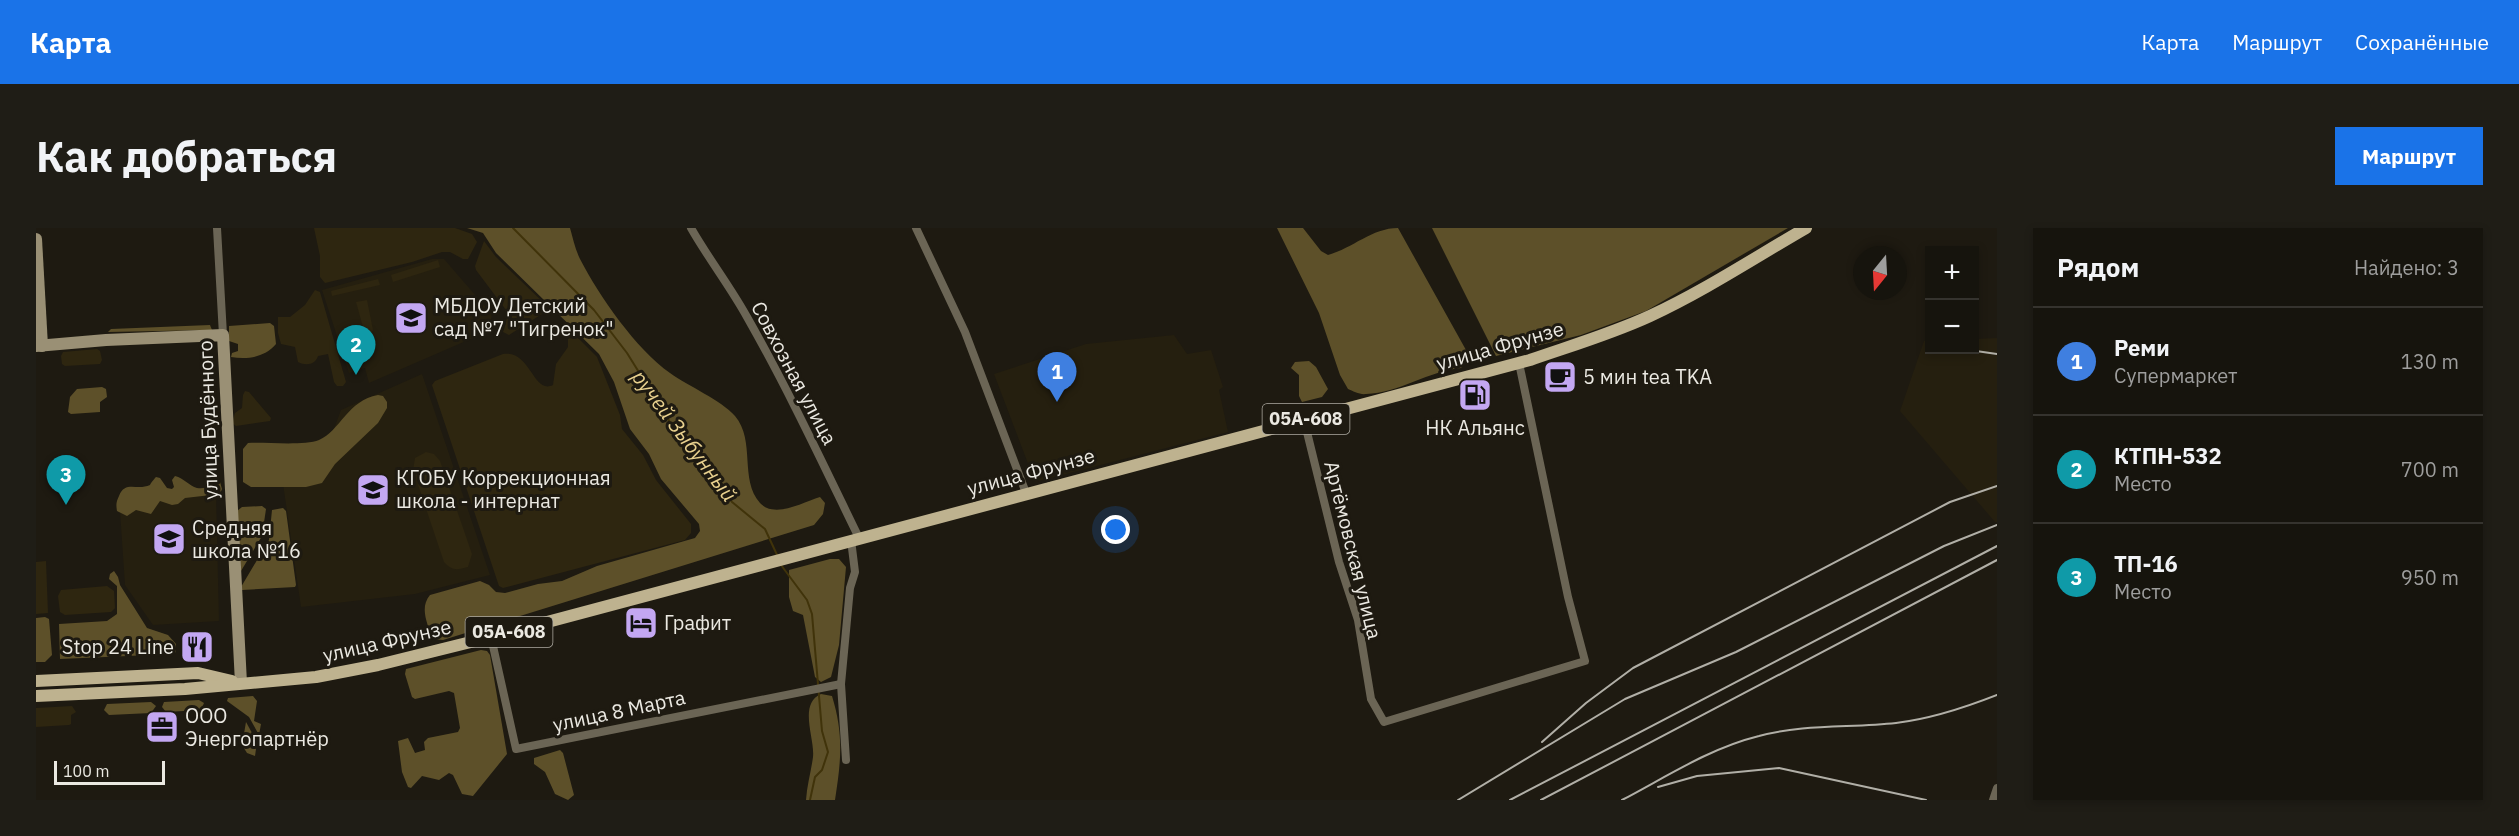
<!DOCTYPE html>
<html lang="ru">
<head>
<meta charset="utf-8">
<style>
	:root { --surface:#16140d; --page:#1f1d16; --text:#f1f3f6; --muted:#9e9e9d; --line:#35332e; --accent:#1a73e8 }
	body { margin:0; font-family:"IBM Plex Sans",sans-serif; background:var(--page); color:var(--text) }
	.controls { position:absolute; right:18px; top:18px; display:grid; overflow:hidden; border-radius:0px; box-shadow:0 3px 9px #0003 }
	.controls button { width:54px; height:54px; display:grid; place-items:center; padding:0; border:0; border-bottom:2px solid var(--line); background:var(--surface); color:var(--text); font:30px sans-serif }
	.compass { position:absolute; left:1817px; top:18px; width:54px; height:54px; border-radius:50%; background:var(--surface); box-shadow:0 3px 9px #0003; rotate:198deg }
	.scale { position:absolute; left:18px; bottom:15px; width:111px; box-sizing:border-box; padding-left:6px; border:3px solid #ebe9e2; border-top:0; font-size:16px; line-height:21px; white-space:nowrap; color:#ebe9e2; -webkit-text-stroke:4px #1e1a11; paint-order:stroke }
	.you { position:absolute; left:1080px; top:302px; width:21px; height:21px; margin:-15px; border:4px solid #fff; border-radius:50%; background:#1a73e8; box-shadow:0 0 0 9px #1a73e833 }
	.badge { display:grid; place-items:center; width:39px; height:39px; border-radius:50%; background:var(--accent); color:#fff; font-size:20px; font-weight:700 }
	.pin { position:absolute; translate:-50% -50px; filter:drop-shadow(0 2px 3px #0008) }
	.pin::after { content:''; position:absolute; top:32px; width:21px; height:18px; background:inherit; clip-path:polygon(0 0,100% 0,50% 100%) }
	.list { margin:0; padding:0; list-style:none }
	h2 { display:flex; justify-content:space-between; align-items:center; height:78px; margin:0; padding:0 24px; font-size:26px }
	h2 small { font-size:20px; font-weight:400; color:var(--muted) }
	.list li { display:grid; grid-template-columns:39px 1fr auto; gap:18px; align-items:center; box-sizing:border-box; height:108px; padding:0 24px; border-top:2px solid var(--line) }
	.list b { display:block; font-size:22px; white-space:nowrap }
	.list p { margin:0; font-size:20px; white-space:nowrap; color:var(--muted) }
	.list em { font-size:20px; font-style:normal; color:var(--muted) }
	.map { position:relative; flex:none; width:1961px; height:572px; overflow:hidden; border-radius:0px }
	header { display:flex; align-items:center; gap:36px; box-sizing:border-box; height:84px; padding:0 30px; background:var(--accent); color:#fff }
	header strong { font-size:28px }
	nav { display:flex; gap:33px; margin-inline-start:auto; font-size:21px }
	.intro { display:flex; align-items:center; justify-content:space-between; box-sizing:border-box; height:144px; padding:0 36px }
	h1 { margin:0; font-size:42px }
	.button { padding:15px 27px; border-radius:0px; background:var(--accent); color:#fff; font-size:21px; font-weight:700 }
	main { display:flex; gap:36px; padding:0 36px }
	aside { flex:1; background:var(--surface); border-radius:0px; box-shadow:0 3px 9px #0003 }
	.map>svg:first-child { display:block }
	.built { fill:#251f0f }
	.green { fill:#2e2610 }
	.forest { fill:#5d5029 }
	.lines { fill:none; stroke-linecap:round; stroke-linejoin:round }
	.stream { stroke:#40330a; stroke-width:2 }
	.street { stroke:#6b6555; stroke-width:8 }
	.secondary { stroke:#9a9075; stroke-width:12 }
	.primary { stroke:#beb28f; stroke-width:12 }
	.rail { stroke:#b1afa7; stroke-width:2 }
	.labels { text-anchor:middle; stroke-width:6; stroke-linejoin:round; paint-order:stroke }
	.shield { fill:#1e1a11; stroke:#aeaba3; stroke-width:1.5 }
	.shield-label { font-size:18px; font-weight:bold; fill:#ebe9e2 }
	.poi-label { font-size:20px; fill:#ebe9e2; stroke:#1e1a11; text-anchor:start }
	.street-label { font-size:20px; fill:#ebe9e2; stroke:#1e1a11 }
	.water-label { font-size:21px; font-style:italic; fill:#e8d08e; stroke:#1e1a11 }
</style>
</head>
<body>
<header>
<strong>Карта</strong>
<nav><a>Карта</a><a>Маршрут</a><a>Сохранённые</a></nav>
</header>
<div class="intro"><h1>Как добраться</h1><a class="button">Маршрут</a></div>
<main>
<div class="map">
<svg width="1961" height="572" viewBox="0 0 1961 572">
	<rect width="100%" height="100%" fill="#1e1a11"/>
	<!-- built -->
	<g class="built">
		<polygon points="396,31 408,31 452,82 456,87 453,103 333,155 329,140 313,145 286,62"/>
		<polygon points="1138,107 1151,126 1175,122 1187,159 1183,162 1192,204 999,254 958,146 1050,116"/>
		<polygon points="1961,110 1961,294 1959,294 1864,183 1888,113 1893,113 1894,122 1938,122 1939,111"/>
		<polygon points="386,146 454,347 379,366 265,379 246,249 284,238 305,182"/>
		<polygon points="180,265 183,393 117,397 89,357 83,269"/>
	</g>
	<!-- green -->
	<g class="green">
		<polygon points="278,0 419,0 436,6 441,14 432,31 427,31 414,24 406,24 376,34 289,55 284,49 284,28"/>
		<polygon points="448,13 460,29 510,77 509,84 473,107 467,104 471,90 470,82 440,42 439,38"/>
		<polygon points="402,32 404,39 357,54 355,47"/>
		<polygon points="342,51 344,57 296,68 295,63"/>
		<path d="M 279,62 L 284,64 L 310,154 L 307,158 L 301,158 L 298,154 L 292,126 L 282,128 C 279,137 270,138 262,134 L 259,119 L 245,116 L 242,105 L 242,89 L 254,89 L 269,77 Z"/>
		<polygon points="331,72 337,102 333,109 330,110 320,74"/>
		<path d="M 535,108 L 541,109 L 561,129 L 584,187 L 586,201 L 607,227 L 620,252 L 655,296 L 655,305 L 649,312 L 467,360 L 463,358 L 396,157 L 399,153 L 467,126 C 495,122 497,167 517,157 L 520,136 L 532,119 L 532,111 Z"/>
		<polygon points="61,121 64,123 66,132 64,136 29,138 26,136 25,128 27,124"/>
		<polygon points="209,163 213,164 235,190 234,193 200,198 196,195 199,185 206,180 207,167"/>
		<path d="M 390,224 L 398,226 L 404,233 L 436,326 L 432,339 C 421,342 416,343 408,334 L 377,242 L 379,230 Z"/>
		<polygon points="10,333 12,385 0,386 0,334"/>
		<polygon points="71,358 78,363 79,380 75,384 29,387 24,384 22,368 25,362"/>
		<polygon points="36,478 40,484 35,487 35,496 33,497 0,499 0,480"/>
	</g>
	<!-- forest -->
	<g class="forest">
		<path d="M 431,0 L 534,0 C 537,10 539,21 544,31 C 563,68 600,121 634,145 C 652,158 685,172 699,188 C 720,213 703,251 724,275 C 739,291 767,274 784,269 L 789,275 L 787,286 L 778,297 L 407,412 L 396,411 C 392,396 383,380 394,367 L 444,353 L 453,357 L 460,364 L 469,365 L 502,356 L 526,353 L 561,338 L 659,310 L 664,303 L 663,296 L 625,251 L 613,226 L 594,201 L 578,154 L 563,126 L 460,25 L 447,5 Z"/>
		<path d="M 1241,0 L 1267,0 L 1285,23 L 1292,27 C 1317,20 1336,0 1362,0 L 1430,122 L 1431,134 L 1425,140 C 1392,143 1363,165 1330,166 C 1324,167 1317,163 1312,161 L 1304,147 L 1283,85 Z"/>
		<polygon points="1396,0 1752,0 1610,83 1545,107 1460,128"/>
		<path d="M 234,95 L 238,98 L 240,116 C 229,129 212,132 195,129 L 196,125 L 202,123 L 202,116 L 193,113 L 193,98 Z"/>
		<polygon points="174,97 176,102 72,104 75,101"/>
		<polygon points="1273,133 1280,139 1292,161 1286,169 1266,174 1263,168 1263,147 1255,140 1259,134"/>
		<polygon points="66,159 70,161 71,169 64,174 64,184 35,186 32,184 34,169 41,161"/>
		<path d="M 342,167 L 347,168 L 351,174 L 351,180 L 342,195 L 299,236 L 286,255 L 270,259 L 215,259 L 207,254 L 207,221 L 212,215 C 230,214 268,218 283,212 C 304,203 312,172 342,167 Z"/>
		<path d="M 139,248 C 148,250 153,258 161,260 C 171,262 176,255 184,254 L 186,261 L 184,266 L 149,270 L 142,276 L 136,277 L 124,273 L 115,286 L 100,282 L 91,288 L 81,283 C 80,277 80,274 83,268 C 89,252 101,263 114,257 C 114,256 119,250 120,249 L 124,250 L 131,260 L 136,261 L 138,259 L 136,252 Z"/>
		<polygon points="226,278 230,281 226,308 205,343 201,283 206,279"/>
		<polygon points="247,280 250,283 260,357 259,359 206,362 205,359 233,312 236,282"/>
		<polygon points="794,331 803,331 810,339 803,417 795,449 785,454 779,449 767,387 757,383 753,369 753,342"/>
		<polygon points="78,343 82,349 84,357 111,400 132,407 140,416 140,424 137,426 24,431 23,396 71,393 81,386 81,358 73,351 74,346"/>
		<polygon points="9,389 13,391 16,427 9,434 0,434 0,390"/>
		<polygon points="445,422 451,423 454,427 471,526 437,568 426,566 417,547 413,545 403,552 386,548 375,560 372,559 366,544 362,513 372,510 379,525 389,522 388,514 392,510 422,504 424,500 418,465 413,463 379,471 376,469 369,446 370,441"/>
		<path d="M 785,466 L 796,468 C 808,507 805,533 799,572 L 770,572 C 771,557 775,544 777,529 C 779,510 762,476 785,466 Z"/>
		<polygon points="217,468 221,473 218,493 225,496 223,507 213,489 191,473 192,470"/>
		<polygon points="163,472 168,475 165,482 130,484 126,479 128,474"/>
		<polygon points="115,474 120,478 115,485 73,487 68,482 71,476"/>
		<polygon points="210,494 221,514 219,528 211,525 206,517"/>
		<polygon points="524,522 527,525 538,567 532,572 519,566 509,544 498,536 498,530"/>
	</g>
	<g class="lines">
		<!-- stream -->
		<g class="stream">
			<polyline points="477,0 558,82 591,125 637,199 666,230 696,274 729,301 742,329"/>
			<polyline points="745,337 771,372 776,386 786,503 792,524 786,542 779,549 774,572"/>
		</g>
		<!-- street -->
		<g class="street">
			<polyline points="181,0 187,107"/>
			<path d="M 655,0 C 672,30 694,58 711,89 C 752,161 787,236 823,310"/>
			<polyline points="880,0 929,104 990,265"/>
			<polyline points="1268,192 1303,334 1322,392 1335,471 1348,494 1549,433 1532,369 1483,135"/>
			<polyline points="455,409 480,521 805,456"/>
			<polyline points="810,532 805,456 814,360 819,344 815,312"/>
			<polyline points="1957,572 1961,560"/>
		</g>
		<!-- secondary -->
		<g class="secondary">
			<polyline points="0,11 6,118"/>
			<polyline points="0,118 70,112 187,107 205,455"/>
		</g>
		<!-- primary -->
		<g class="primary">
			<polyline points="0,453 162,445 196,453"/>
			<path d="M 0,468 L 149,461 L 280,449 L 342,437 L 455,409 L 1494,132 C 1534,118 1575,106 1614,88 C 1668,63 1718,30 1770,0"/>
		</g>
		<!-- rail -->
		<g class="rail">
			<polyline points="1933,122 1961,126"/>
			<polyline points="1506,514 1550,475 1597,440 1914,274 1961,258"/>
			<polyline points="1622,559 1661,548 1743,540 1890,572"/>
			<polyline points="1422,572 1589,471 1700,424 1908,318 1961,297"/>
			<polyline points="1474,572 1961,318"/>
			<polyline points="1505,572 1961,332"/>
			<path d="M 1586,572 C 1630,549 1674,520 1723,508 C 1767,496 1815,500 1860,495 C 1895,491 1928,480 1961,467"/>
		</g>
	</g>
	<!-- icons -->
	<defs>
		<symbol id="school-square" viewBox="-11 -11 22 22"><rect x="-9" y="-9" width="18" height="18" rx="4" fill="#c3a7f2" stroke="#1e1a11"/><path d="M0-5L7-2L0 1L-7-2ZM-4 1L0 2.5L4 1V4Q0 6-4 4Z" fill="#111"/></symbol>
		<symbol id="cafe-square" viewBox="-11 -11 22 22"><rect x="-9" y="-9" width="18" height="18" rx="4" fill="#c3a7f2" stroke="#1e1a11"/><path d="M-5.5-4.5H6V0H3Q3 3.5 0 3.5H-2.5Q-5.5 3.5-5.5 0ZM3-3.2v2h1.7v-2ZM-6 4.5H4V6H-6Z" fill="#111"/></symbol>
		<symbol id="fuel-square" viewBox="-11 -11 22 22"><rect x="-9" y="-9" width="18" height="18" rx="4" fill="#c3a7f2" stroke="#1e1a11"/><path d="M-5.5-6h7V0h2V4h1.3V-2.5L3-4.5l.8-.8L6-3V5H2.5V1h-1V6h-7ZM-4.2-4.7v3.2H.2V-4.7Z" fill="#111"/></symbol>
		<symbol id="hotel-square" viewBox="-11 -11 22 22"><rect x="-9" y="-9" width="18" height="18" rx="4" fill="#c3a7f2" stroke="#1e1a11"/><path d="M-6-4.5h1.5V1H6V5H4.5V3h-9V5H-6ZM-4 0a1.8 1.8 0 1 1 3.6 0ZM.5 0V-2.5h3Q6-2.5 6 0Z" fill="#111"/></symbol>
		<symbol id="restaurant-square" viewBox="-11 -11 22 22"><rect x="-9" y="-9" width="18" height="18" rx="4" fill="#c3a7f2" stroke="#1e1a11"/><path d="M-5-6h1v4h1v-4h1v4h1v-4h1v5L-1.5 .5V6h-2V.5L-5-1ZM5-6V6H3V1.5H1.5Q1.5-4 5-6Z" fill="#111"/></symbol>
		<symbol id="office-square" viewBox="-11 -11 22 22"><rect x="-9" y="-9" width="18" height="18" rx="4" fill="#c3a7f2" stroke="#1e1a11"/><path d="M-6-3h4V-5.5h4V-3h4V5H-6ZM-1-4.5V-3h2v-1.5ZM-6 0V1H6V0Z" fill="#111"/></symbol>
	</defs>
	<g fill-rule="evenodd">
		<use href="#school-square" x="356" y="71" width="38" height="38"/>
		<use href="#cafe-square" x="1505" y="130" width="38" height="38"/>
		<use href="#fuel-square" x="1420" y="148" width="38" height="38"/>
		<use href="#school-square" x="318" y="243" width="38" height="38"/>
		<use href="#school-square" x="114" y="292" width="38" height="38"/>
		<use href="#hotel-square" x="586" y="376" width="38" height="38"/>
		<use href="#restaurant-square" x="142" y="400" width="38" height="38"/>
		<use href="#office-square" x="107" y="480" width="38" height="38"/>
	</g>
	<g class="labels">
		<!-- shield labels -->
		<g class="shield">
			<rect x="1226.5" y="176" width="87" height="30" rx="4.5"/>
			<rect x="429.5" y="389" width="87" height="30" rx="4.5"/>
		</g>
		<g class="shield-label">
			<text x="1270" y="197">05А-608</text>
			<text x="473" y="410">05А-608</text>
		</g>
		<!-- poi labels -->
		<g class="poi-label">
			<text x="398" y="85">МБДОУ Детский<tspan x="398" dy="23">сад №7 "Тигренок"</tspan></text>
			<text x="1547" y="156">5 мин tea TKA</text>
			<text x="1439" y="207" text-anchor="middle">НК Альянс</text>
			<text x="360" y="257">КГОБУ Коррекционная<tspan x="360" dy="23">школа - интернат</tspan></text>
			<text x="156" y="307">Средняя<tspan x="156" dy="23">школа №16</tspan></text>
			<text x="628" y="402">Графит</text>
			<text x="138" y="426" text-anchor="end">Stop 24 Line</text>
			<text x="149" y="495">ООО<tspan x="149" dy="23">Энергопартнёр</tspan></text>
		</g>
		<!-- street labels -->
		<g class="street-label">
			<text transform="translate(1464 118) rotate(-16)" y="7">улица Фрунзе</text>
			<text transform="translate(758 145) rotate(62)" y="7">Совхозная улица</text>
			<text transform="translate(172 192) rotate(-92)" y="7">улица Будённого</text>
			<text transform="translate(995 244) rotate(-15)" y="7">улица Фрунзе</text>
			<text transform="translate(1317 322) rotate(76)" y="7">Артёмовская улица</text>
			<text transform="translate(351 413) rotate(-13)" y="7">улица Фрунзе</text>
			<text transform="translate(583 483) rotate(-12)" y="7">улица 8 Марта</text>
		</g>
		<!-- water labels -->
		<g class="water-label">
			<text transform="translate(648 208) rotate(53)" y="7">ручей Зыбунный</text>
		</g>
	</g>
</svg>
<div class="controls">
<button>+</button>
<button>−</button>
</div>
<svg class="compass" viewBox="-18 -18 36 36"><path d="M0-13l5 13h-10z" fill="#e53935"/><path d="M0 13l5-13h-10z" fill="#9e9e9d"/></svg>
<div class="scale">100 m</div>
<div class="you"></div>
<div class="pin badge" style="left:1021px;top:174px;background:#3f7fe0">1</div>
<div class="pin badge" style="left:320px;top:147px;background:#0f9aa8">2</div>
<div class="pin badge" style="left:30px;top:277px;background:#0f9aa8">3</div>
</div>
<aside>
<h2>Рядом<small>Найдено: 3</small></h2>
<ul class="list">
<li><span class="badge" style="background:#3f7fe0">1</span><div><b>Реми</b><p>Супермаркет</p></div><em>130 m</em></li>
<li><span class="badge" style="background:#0f9aa8">2</span><div><b>КТПН-532</b><p>Место</p></div><em>700 m</em></li>
<li><span class="badge" style="background:#0f9aa8">3</span><div><b>ТП-16</b><p>Место</p></div><em>950 m</em></li>
</ul>
</aside>
</main>
</body>
</html>
